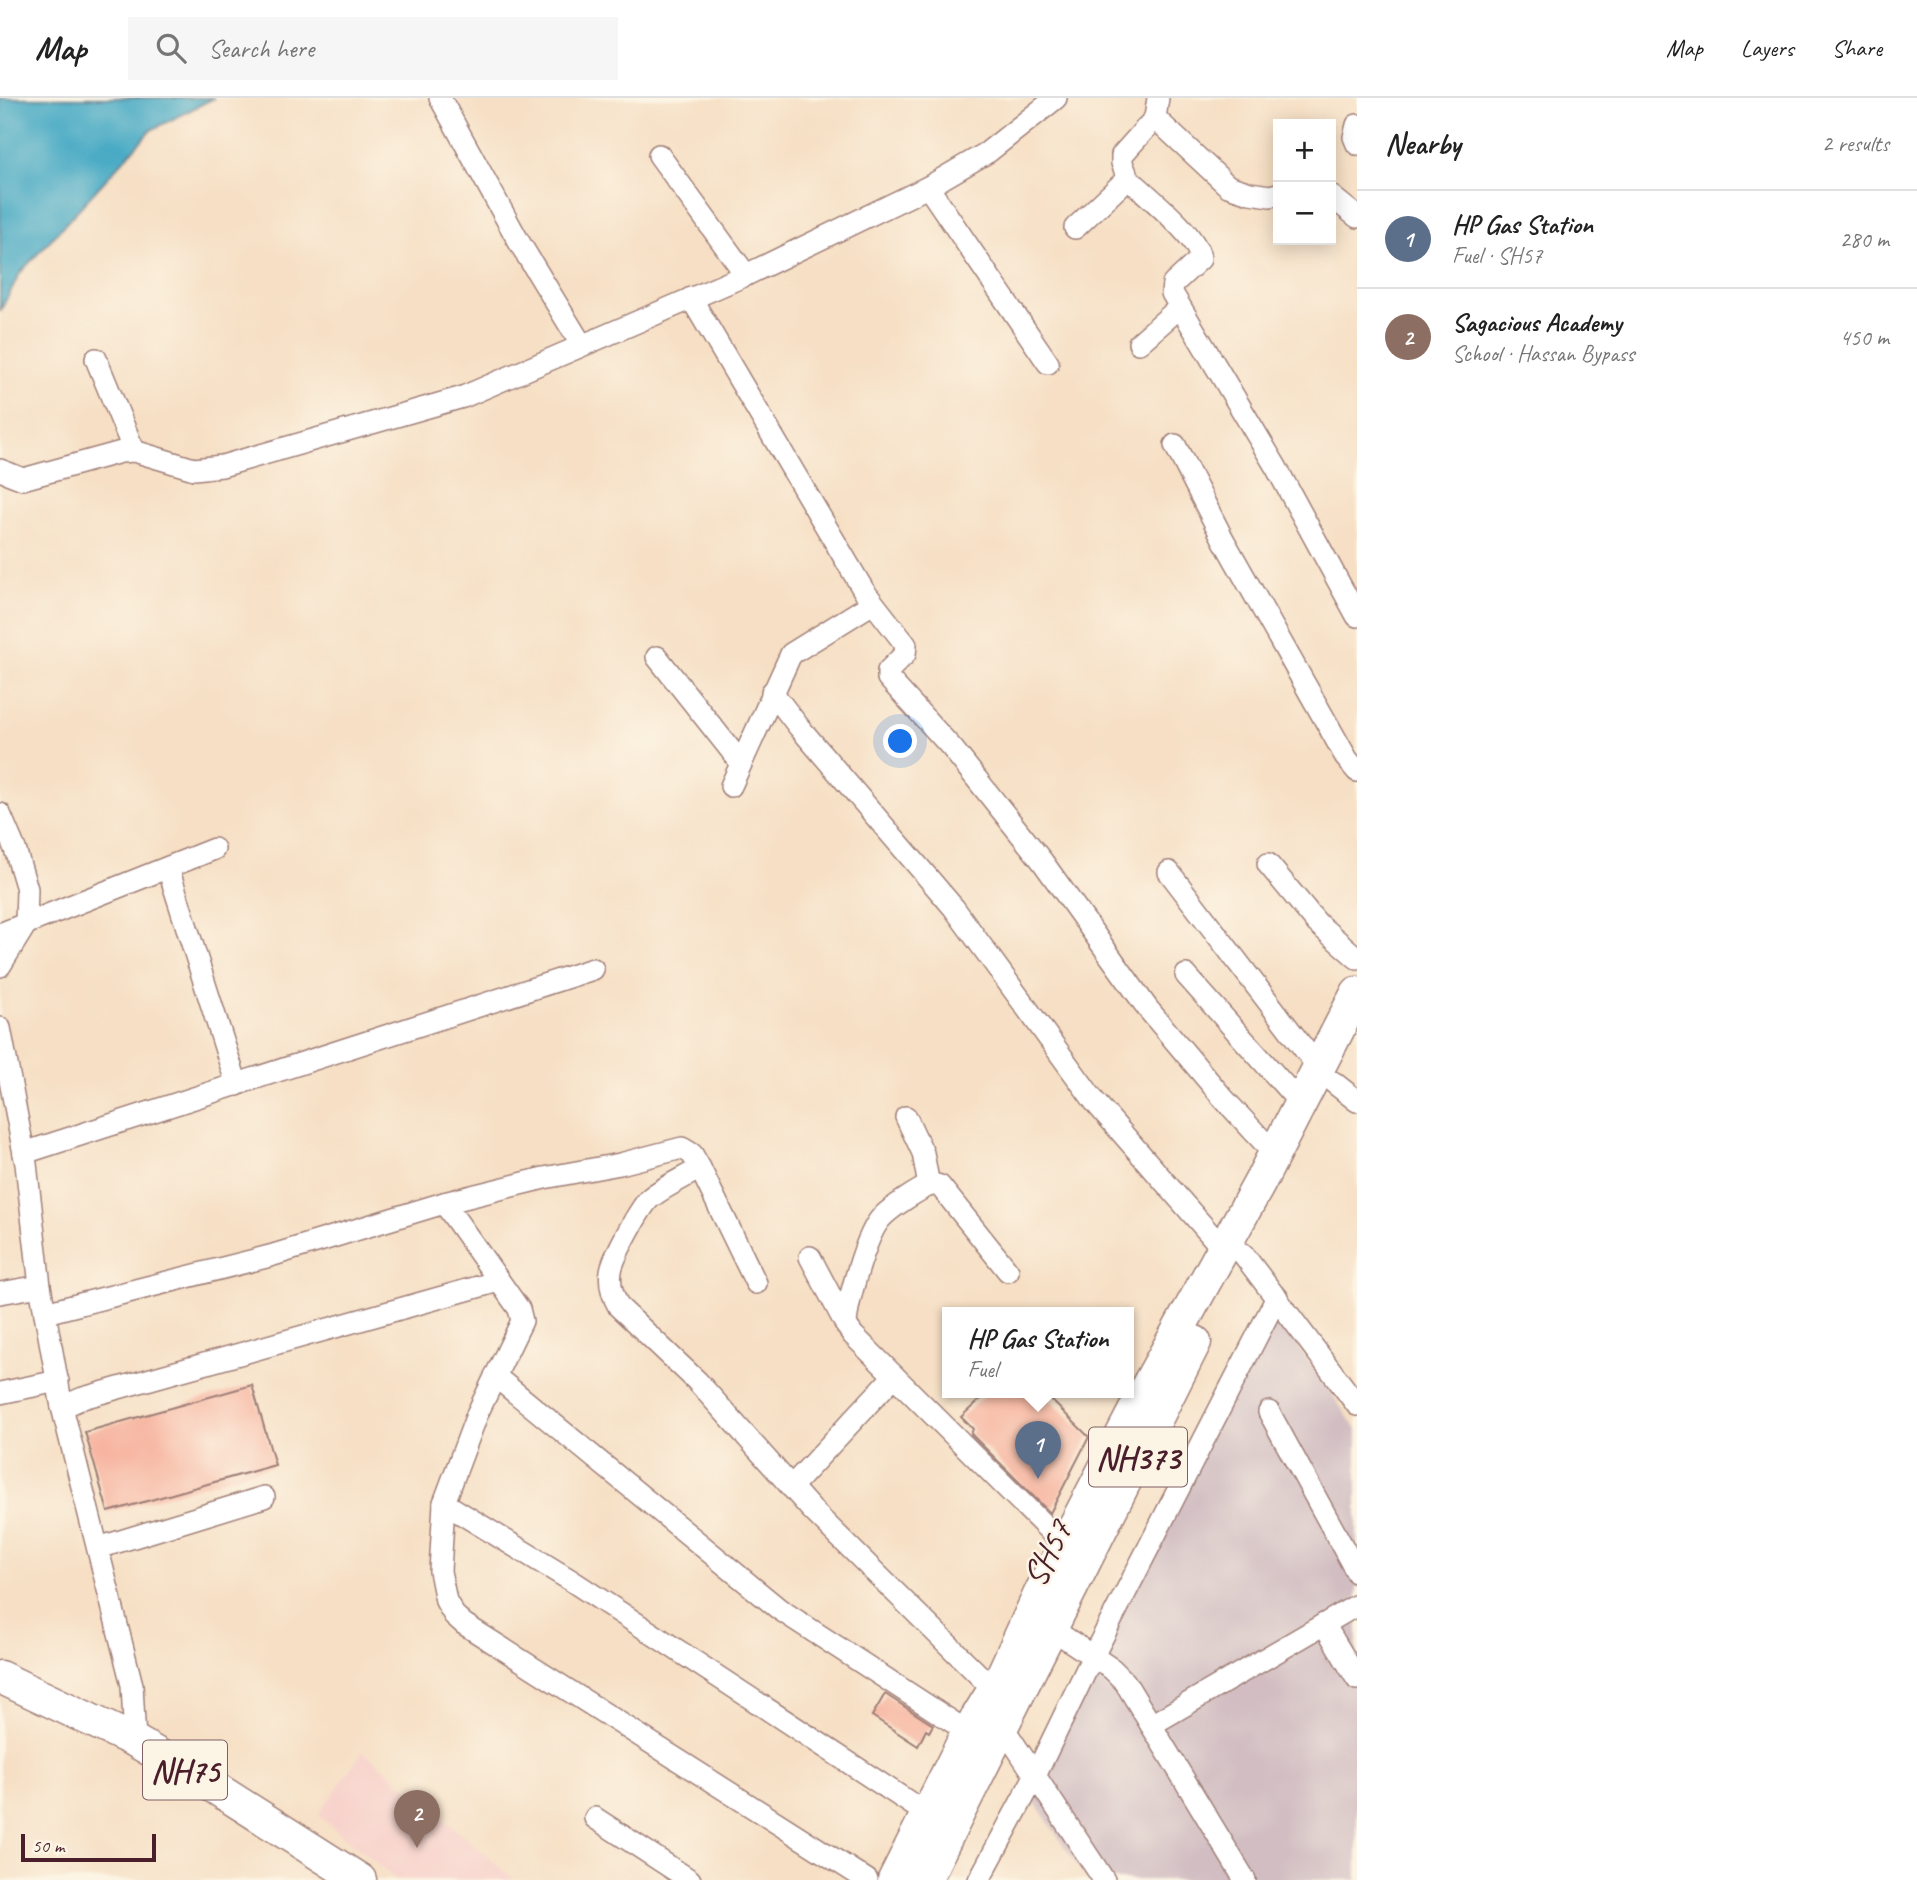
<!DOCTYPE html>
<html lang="en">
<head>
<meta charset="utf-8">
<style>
	:root { --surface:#fff; --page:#f6f6f6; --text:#222; --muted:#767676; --line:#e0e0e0; --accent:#ea580c }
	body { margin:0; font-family:Caveat,sans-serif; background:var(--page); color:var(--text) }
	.controls { position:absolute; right:21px; top:21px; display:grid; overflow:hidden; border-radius:0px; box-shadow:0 4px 18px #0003 }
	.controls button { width:63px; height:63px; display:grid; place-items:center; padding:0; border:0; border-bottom:2px solid var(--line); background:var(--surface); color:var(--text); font:35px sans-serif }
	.scale { position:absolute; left:21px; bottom:18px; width:135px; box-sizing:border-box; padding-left:7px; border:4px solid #4a1f2b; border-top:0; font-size:19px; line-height:24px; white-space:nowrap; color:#4a1f2b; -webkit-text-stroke:5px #fcf5e5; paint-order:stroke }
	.you { position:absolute; left:901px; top:644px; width:24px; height:24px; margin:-18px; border:5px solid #fff; border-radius:50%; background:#1a73e8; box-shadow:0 0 0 10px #1a73e833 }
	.badge { display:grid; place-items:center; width:46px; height:46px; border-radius:50%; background:var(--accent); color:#fff; font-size:23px; font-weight:700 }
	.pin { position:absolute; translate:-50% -58px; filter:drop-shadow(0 2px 4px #0008) }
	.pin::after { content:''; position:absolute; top:37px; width:24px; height:21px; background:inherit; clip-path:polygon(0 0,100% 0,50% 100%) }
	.popup { position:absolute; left:942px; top:1209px; width:192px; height:91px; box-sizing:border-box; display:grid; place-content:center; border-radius:0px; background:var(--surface); filter:drop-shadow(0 2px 5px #0005); font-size:23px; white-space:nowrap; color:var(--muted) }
	.popup b { font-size:26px; color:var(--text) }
	.popup::after { content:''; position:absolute; left:50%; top:100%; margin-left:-14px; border:14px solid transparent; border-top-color:var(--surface) }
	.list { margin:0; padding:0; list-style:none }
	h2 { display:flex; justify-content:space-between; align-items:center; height:91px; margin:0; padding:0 28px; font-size:30px }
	h2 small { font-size:23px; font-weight:400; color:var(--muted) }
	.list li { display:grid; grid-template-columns:46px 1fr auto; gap:21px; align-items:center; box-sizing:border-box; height:98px; padding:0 28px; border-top:2px solid var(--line) }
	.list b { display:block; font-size:26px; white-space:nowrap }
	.list p { margin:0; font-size:23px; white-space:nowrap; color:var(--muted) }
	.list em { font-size:23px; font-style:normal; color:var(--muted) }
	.icon { flex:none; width:38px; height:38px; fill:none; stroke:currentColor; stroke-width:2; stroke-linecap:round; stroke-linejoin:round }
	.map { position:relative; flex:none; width:1357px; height:1782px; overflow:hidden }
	header { display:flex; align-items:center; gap:42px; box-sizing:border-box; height:98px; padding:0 35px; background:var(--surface); border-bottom:2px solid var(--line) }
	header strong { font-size:33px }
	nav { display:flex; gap:38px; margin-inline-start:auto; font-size:24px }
	.search { width:490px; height:63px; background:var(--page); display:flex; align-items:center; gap:18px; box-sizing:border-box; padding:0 24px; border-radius:0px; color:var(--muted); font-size:26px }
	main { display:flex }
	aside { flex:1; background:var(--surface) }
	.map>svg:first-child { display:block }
	.built { fill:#f7d0ca }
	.industrial { fill:#d2bec2 }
	.water { fill:#44a9c4; stroke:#476478; stroke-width:2 }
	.building { fill:#f6ad98 }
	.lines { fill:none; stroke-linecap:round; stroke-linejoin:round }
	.minor-casing { stroke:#a07f78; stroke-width:24 }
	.highway-casing { stroke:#a07f78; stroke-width:35 }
	.minor { stroke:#fff; stroke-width:21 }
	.highway { stroke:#fff; stroke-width:32 }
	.labels { text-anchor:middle; stroke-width:5; stroke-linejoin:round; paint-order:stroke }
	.shield { fill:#fcf5e5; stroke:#7f5f63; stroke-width:2 }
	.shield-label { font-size:33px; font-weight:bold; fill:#4a1f2b }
	.street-label { font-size:35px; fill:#4a1f2b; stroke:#fcf5e5 }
</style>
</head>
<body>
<header>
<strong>Map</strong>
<div class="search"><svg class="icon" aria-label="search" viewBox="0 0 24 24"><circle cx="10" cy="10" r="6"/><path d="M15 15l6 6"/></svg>Search here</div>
<nav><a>Map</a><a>Layers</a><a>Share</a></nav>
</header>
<main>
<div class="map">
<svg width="1357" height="1782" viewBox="0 0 1357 1782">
	<rect width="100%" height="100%" fill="#fcf5e5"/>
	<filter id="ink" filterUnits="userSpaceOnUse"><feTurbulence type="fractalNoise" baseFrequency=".0143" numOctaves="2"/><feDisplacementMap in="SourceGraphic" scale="14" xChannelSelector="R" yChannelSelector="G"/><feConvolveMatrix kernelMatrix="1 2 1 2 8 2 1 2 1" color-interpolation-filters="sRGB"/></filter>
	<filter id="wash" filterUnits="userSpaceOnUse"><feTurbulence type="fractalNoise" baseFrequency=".00686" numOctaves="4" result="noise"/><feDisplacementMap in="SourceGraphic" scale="28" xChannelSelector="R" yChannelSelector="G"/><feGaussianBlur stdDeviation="1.57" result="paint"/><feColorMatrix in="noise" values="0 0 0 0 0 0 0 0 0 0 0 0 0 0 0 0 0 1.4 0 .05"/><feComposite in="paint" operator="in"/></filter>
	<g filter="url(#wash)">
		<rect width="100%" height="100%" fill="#f6dfc4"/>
		<!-- built -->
		<polygon class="built" points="363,1653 515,1782 397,1782 318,1717"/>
		<!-- industrial -->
		<polygon class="industrial" points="1267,1204 1357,1332 1357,1782 1087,1782 1028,1694"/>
		<!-- water -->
		<polygon class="water" points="0,0 214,0 151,32 20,175 0,213"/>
		<g id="blocks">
			<!-- building -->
			<g class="building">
				<polygon points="252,1287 275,1367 108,1414 85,1334"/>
				<polygon points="987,1295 1044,1295 1089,1339 1050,1415 971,1336 973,1331 961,1319"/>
				<polygon points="885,1596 933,1627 929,1634 926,1632 918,1648 872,1618"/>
			</g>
		</g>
	</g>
	<g filter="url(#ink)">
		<use href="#blocks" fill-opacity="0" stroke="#a07f78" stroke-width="2"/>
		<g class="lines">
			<defs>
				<g id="minor">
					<polyline points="440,0 519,144 581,246"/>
					<path d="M 1158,0 L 1155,20 L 1122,57 L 1122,65 L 1128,80 C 1145,96 1200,139 1200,161 L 1173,186 L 1172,195 L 1276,369 L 1357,518"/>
					<polyline points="1155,20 1228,88 1250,95 1270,98 1278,96"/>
					<polyline points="1357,27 1354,39 1357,46"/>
					<polyline points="659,57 746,177"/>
					<polyline points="928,89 1048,265"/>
					<polyline points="1331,98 1357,119"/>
					<polyline points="1075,130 1128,80"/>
					<polyline points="691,200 864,493 906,547 905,556 888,573 888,580 952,650 1042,763 1148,911 1223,1000 1273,1054"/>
					<polyline points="1139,245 1180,209"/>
					<polyline points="96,261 134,353"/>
					<polyline points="1175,347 1223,441 1347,661 1357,673"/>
					<polyline points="0,372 23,381 121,354 134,353 194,371 222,368 463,299 746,177 928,89 988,54 1056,0"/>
					<polyline points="657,559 741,665"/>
					<polyline points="772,594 799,629 954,810 1095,1004 1223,1151"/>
					<polyline points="731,688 791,556 873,505"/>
					<polyline points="0,716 15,751 27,791 26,826 0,868"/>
					<polyline points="1268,766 1317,825 1357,860"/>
					<polyline points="168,770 237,987"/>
					<polyline points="1169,774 1318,969"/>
					<polyline points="0,836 214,751"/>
					<polyline points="1186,877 1300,1005"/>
					<polyline points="0,930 26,1066 40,1188 62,1309 132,1587 135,1643"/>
					<polyline points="1333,984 1357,1003"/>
					<polyline points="906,1019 923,1055 929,1088"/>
					<polyline points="24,1055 593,871"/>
					<path d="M 700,1070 C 686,1079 661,1090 649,1101 C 639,1112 613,1159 611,1173 C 609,1186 612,1197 619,1209 L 697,1283 L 811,1411 L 994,1592"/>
					<polyline points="444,1105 519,1211 522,1223 478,1314 444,1405 440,1473 446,1503 454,1517 464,1526 867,1782"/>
					<polyline points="1243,1156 1357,1307"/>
					<polyline points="810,1159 846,1227 853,1237 1065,1448"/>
					<polyline points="0,1195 40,1188"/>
					<polyline points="45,1215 270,1158 444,1105 544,1080 620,1066 682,1050 692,1056 700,1070 756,1185"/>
					<path d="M 846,1227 C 847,1205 866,1135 882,1119 C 892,1109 918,1092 932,1086 L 940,1088 L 1008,1173"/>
					<polyline points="495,1278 779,1511 968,1634"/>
					<polyline points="0,1295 58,1283"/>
					<polyline points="62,1309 83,1300 499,1183"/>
					<polyline points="1269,1314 1357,1475"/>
					<polyline points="791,1389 894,1278"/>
					<polyline points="444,1405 572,1483 927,1716"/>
					<polyline points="98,1450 264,1399"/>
					<polyline points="1324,1526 1357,1581"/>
					<polyline points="1052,1531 1112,1571 1125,1584 1245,1782"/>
					<polyline points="1151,1627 1357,1507"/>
					<polyline points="1003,1629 1104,1782"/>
					<polyline points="595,1720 690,1782"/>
					<polyline points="979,1782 1035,1678 1093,1558 1277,1199"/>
				</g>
				<g id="highway">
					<polyline points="0,1579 135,1643 217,1691 360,1782"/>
					<polyline points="894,1782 968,1634 1001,1580 1041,1493 1144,1294 1259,1086 1357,895"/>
					<polyline points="925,1782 1195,1244"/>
				</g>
			</defs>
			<!-- minor casing -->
			<use href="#minor" class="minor-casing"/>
			<!-- highway casing -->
			<use href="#highway" class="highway-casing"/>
			<!-- minor -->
			<use href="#minor" class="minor"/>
			<!-- highway -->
			<use href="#highway" class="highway"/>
		</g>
	</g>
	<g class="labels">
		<!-- shield labels -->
		<g class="shield">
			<rect x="1089" y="1329.5" width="98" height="59" rx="5"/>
			<rect x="143" y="1642.5" width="84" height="59" rx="5"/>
		</g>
		<g class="shield-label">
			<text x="1138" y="1371">NH373</text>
			<text x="185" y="1684">NH75</text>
		</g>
		<!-- street labels -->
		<g class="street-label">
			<text transform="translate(1047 1455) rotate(-64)" y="12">SH57</text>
		</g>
	</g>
</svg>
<div class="controls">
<button>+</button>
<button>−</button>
</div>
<div class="scale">50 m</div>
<div class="you"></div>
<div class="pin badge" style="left:1038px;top:1381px;background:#5c6f8a">1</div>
<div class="popup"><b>HP Gas Station</b>Fuel</div>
<div class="pin badge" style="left:417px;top:1750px;background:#8d6e63">2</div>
</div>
<aside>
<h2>Nearby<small>2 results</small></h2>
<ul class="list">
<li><span class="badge" style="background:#5c6f8a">1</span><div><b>HP Gas Station</b><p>Fuel · SH57</p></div><em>280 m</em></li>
<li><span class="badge" style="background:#8d6e63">2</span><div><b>Sagacious Academy</b><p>School · Hassan Bypass</p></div><em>450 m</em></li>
</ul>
</aside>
</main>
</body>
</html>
